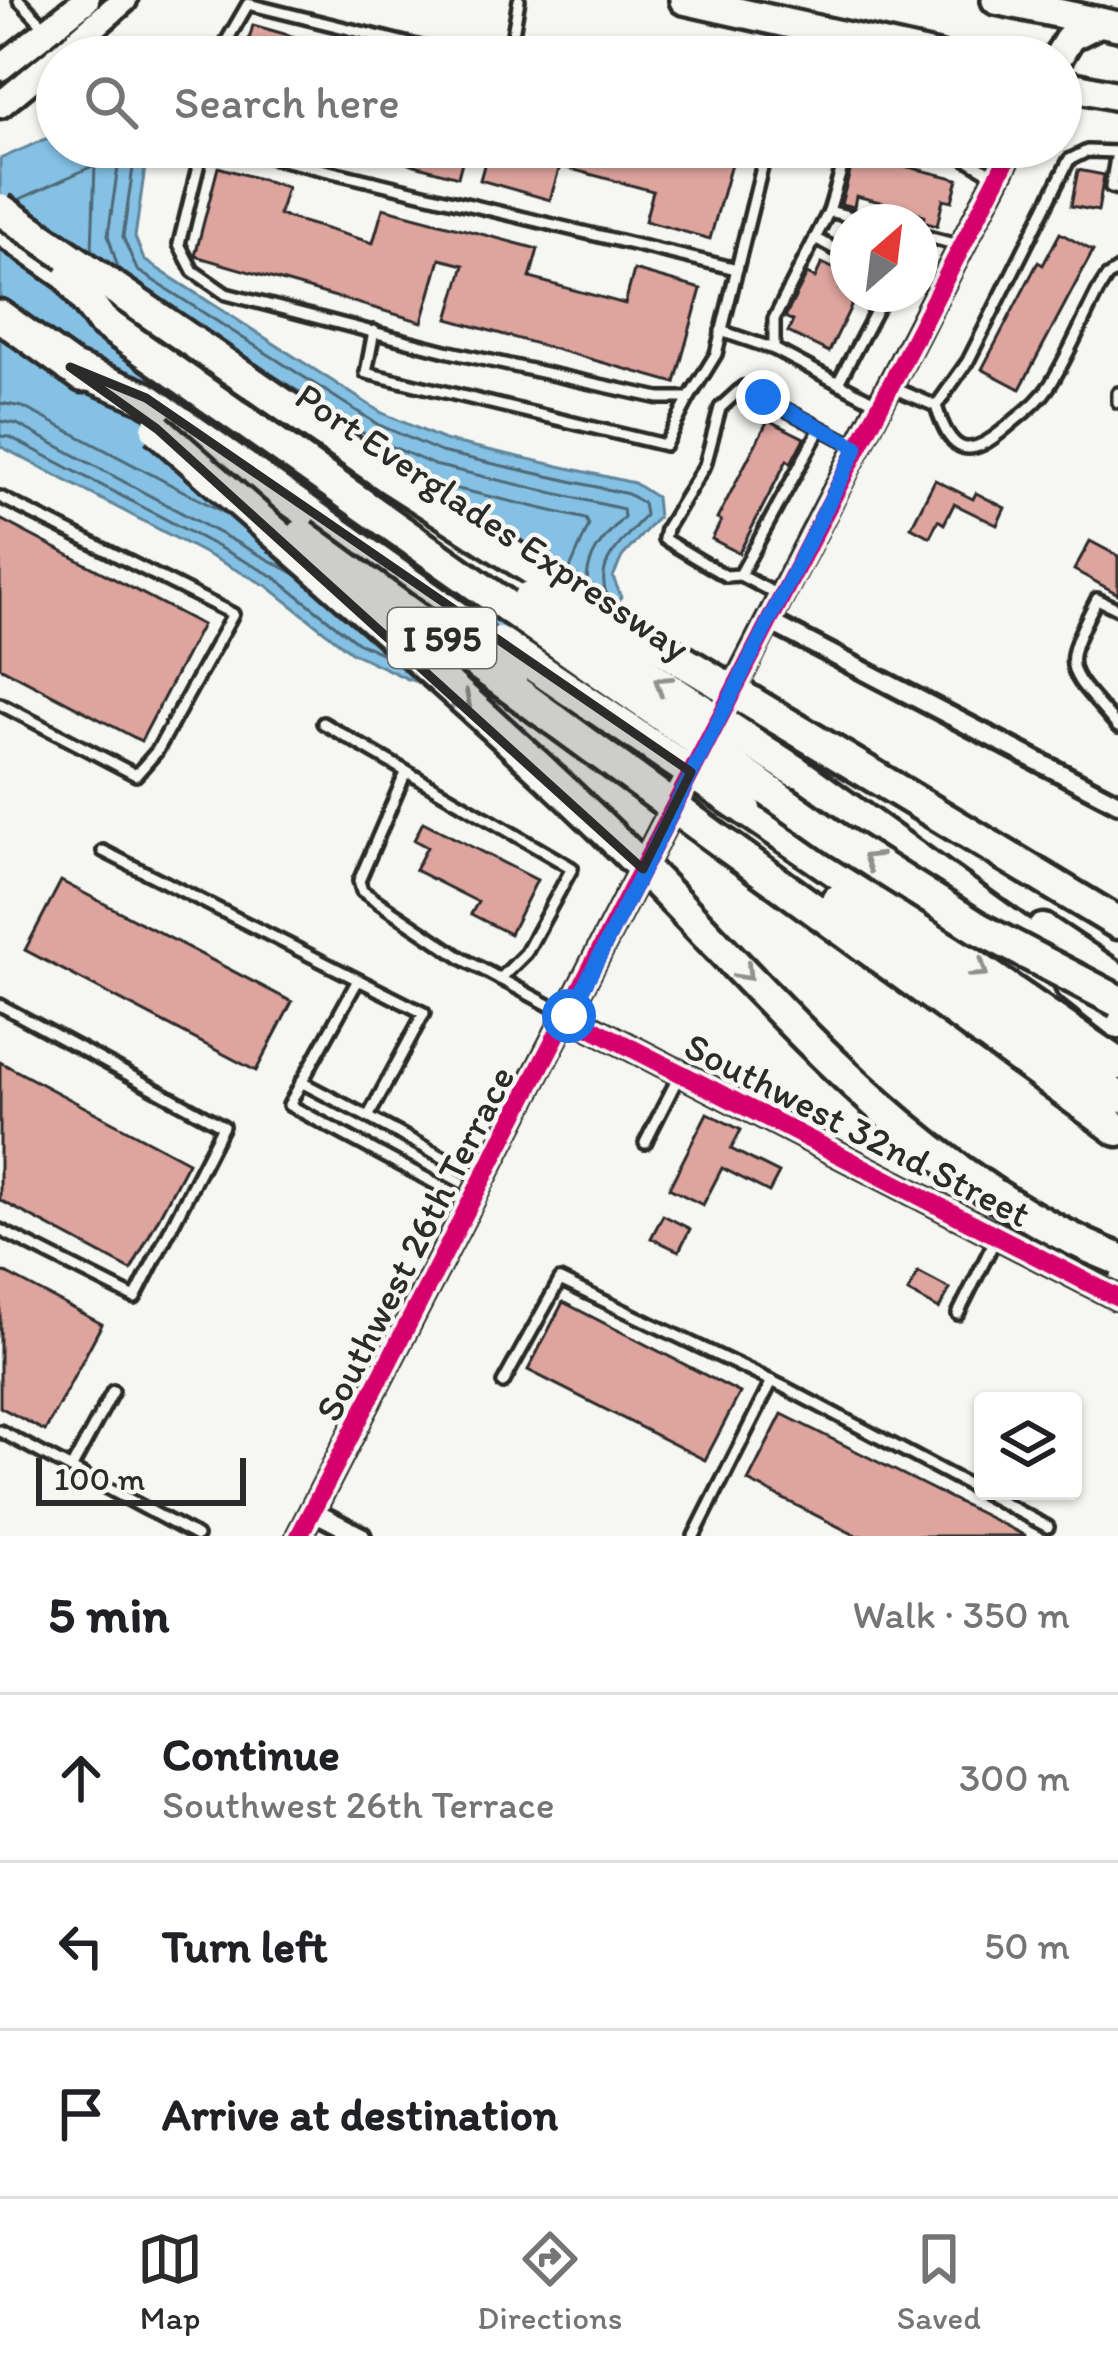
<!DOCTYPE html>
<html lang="en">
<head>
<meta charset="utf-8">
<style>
	:root { --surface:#fff; --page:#f6f6f6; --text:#202124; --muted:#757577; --line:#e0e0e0; --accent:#2b2b2b }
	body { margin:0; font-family:Itim,sans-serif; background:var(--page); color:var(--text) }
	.controls { position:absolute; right:36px; bottom:36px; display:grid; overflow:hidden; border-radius:12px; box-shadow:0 3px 9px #0004 }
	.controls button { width:108px; height:108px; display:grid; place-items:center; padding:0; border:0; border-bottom:3px solid var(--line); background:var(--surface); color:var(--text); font:60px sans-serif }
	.compass { position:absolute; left:830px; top:204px; width:108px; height:108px; border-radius:50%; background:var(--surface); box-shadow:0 3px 9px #0004; rotate:28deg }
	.scale { position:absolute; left:36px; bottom:30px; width:210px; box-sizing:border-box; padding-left:12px; border:6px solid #2b2b2b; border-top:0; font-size:33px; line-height:42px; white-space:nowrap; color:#2b2b2b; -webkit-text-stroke:9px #f6f6f2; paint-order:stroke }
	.stop { position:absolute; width:36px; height:36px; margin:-27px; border:9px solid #1a73e8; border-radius:50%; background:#fff }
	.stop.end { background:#1a73e8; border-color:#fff; box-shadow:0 3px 12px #0008 }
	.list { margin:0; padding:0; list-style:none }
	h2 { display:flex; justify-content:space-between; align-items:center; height:156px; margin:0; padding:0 48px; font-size:51px }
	h2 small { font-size:39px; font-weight:400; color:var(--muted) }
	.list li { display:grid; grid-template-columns:78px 1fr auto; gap:36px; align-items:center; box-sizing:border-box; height:168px; padding:0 48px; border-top:3px solid var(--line) }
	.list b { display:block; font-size:45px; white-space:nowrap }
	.list p { margin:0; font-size:39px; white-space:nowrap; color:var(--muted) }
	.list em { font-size:39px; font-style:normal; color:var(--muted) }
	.icon { flex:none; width:66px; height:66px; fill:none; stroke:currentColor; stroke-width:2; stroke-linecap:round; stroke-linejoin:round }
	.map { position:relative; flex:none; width:1118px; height:1536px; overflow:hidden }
	.search { position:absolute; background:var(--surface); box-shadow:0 3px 9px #0004; left:36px; right:36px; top:36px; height:132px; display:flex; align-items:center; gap:30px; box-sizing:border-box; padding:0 42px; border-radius:66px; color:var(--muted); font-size:45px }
	.sheet { height:660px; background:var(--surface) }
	nav { display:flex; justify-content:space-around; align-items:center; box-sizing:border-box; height:168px; border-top:3px solid var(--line); background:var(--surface); font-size:33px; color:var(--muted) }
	nav a { display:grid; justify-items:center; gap:6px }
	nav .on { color:var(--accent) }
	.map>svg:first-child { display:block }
	.water { fill:#84c1e4; stroke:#60859a; stroke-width:3 }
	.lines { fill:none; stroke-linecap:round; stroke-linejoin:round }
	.shore { stroke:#4f6775; stroke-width:3 }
	.building { fill:#dea49e; stroke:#2b2b2b; stroke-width:3 }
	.service-casing { stroke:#2b2b2b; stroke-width:18 }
	.minor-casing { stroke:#2b2b2b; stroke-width:26 }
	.tertiary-casing { stroke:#2b2b2b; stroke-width:30 }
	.secondary-casing { stroke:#2b2b2b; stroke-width:33 }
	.primary-casing { stroke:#2b2b2b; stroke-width:36 }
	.motorway-casing { stroke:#2b2b2b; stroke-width:39 }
	.service { stroke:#f6f6f2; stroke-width:9 }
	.minor { stroke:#f6f6f2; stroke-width:16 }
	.tertiary { stroke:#f6f6f2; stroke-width:21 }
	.secondary { stroke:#f6f6f2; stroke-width:24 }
	.primary { stroke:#f6f6f2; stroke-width:27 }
	.motorway { stroke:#f6f6f2; stroke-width:30 }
	.motorway-bridge-casing { stroke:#2b2b2b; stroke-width:39; stroke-linecap:butt }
	.motorway-bridge { stroke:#f6f6f2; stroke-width:30 }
	.cycleway-casing { stroke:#f6f6f2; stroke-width:26 }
	.cycleway { stroke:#d6006c; stroke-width:18 }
	.oneway { stroke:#90908e }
	.route { stroke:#1a73e8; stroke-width:15 }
	.marked { fill:#2b2b2b; fill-opacity:0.2; stroke:#2b2b2b; stroke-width:9; stroke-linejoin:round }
	.labels { text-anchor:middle; stroke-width:9; stroke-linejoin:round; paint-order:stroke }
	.shield { fill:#f6f6f2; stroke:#686867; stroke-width:3 }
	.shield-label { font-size:36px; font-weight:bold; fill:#2b2b2b }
	.street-label { font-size:39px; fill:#2b2b2b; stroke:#f6f6f2 }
</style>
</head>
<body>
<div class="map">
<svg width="1118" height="1536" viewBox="0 0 1118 1536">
	<rect width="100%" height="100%" fill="#f6f6f2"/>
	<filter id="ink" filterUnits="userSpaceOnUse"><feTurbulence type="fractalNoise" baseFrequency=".00833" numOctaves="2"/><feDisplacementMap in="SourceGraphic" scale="24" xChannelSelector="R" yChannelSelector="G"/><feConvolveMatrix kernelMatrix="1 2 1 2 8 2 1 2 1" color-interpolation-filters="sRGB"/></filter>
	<g filter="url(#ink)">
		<!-- water -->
		<polygon class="water" points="57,134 57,147 148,147 135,237 144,260 382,413 444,440 634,483 656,497 658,517 622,557 613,577 621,597 543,681 481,699 408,679 351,652 267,586 0,446 0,159"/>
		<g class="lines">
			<!-- shore -->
			<g class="shore">
				<path d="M 136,147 L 123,237 L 137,270 L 377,424 L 441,452 L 628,494 L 643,503 L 645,515 C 625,542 595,558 606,594"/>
				<polyline points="18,200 95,165 92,250"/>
				<polyline points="118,268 108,235 121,147"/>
				<path d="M 268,372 L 368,436 L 434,465 L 623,509 L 624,517 C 605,537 587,553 587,583"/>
				<polyline points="0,403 23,407 227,514"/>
				<polyline points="0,421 17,424 295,574"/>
				<polyline points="0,436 10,437 273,576 357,642 390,657"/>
				<polyline points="432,483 586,519 589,525 569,571"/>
			</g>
		</g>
		<!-- building -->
		<g class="building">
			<polygon points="253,25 355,54 354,57 244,57"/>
			<polygon points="397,147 466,147 458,177 393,159"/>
			<polygon points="489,147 724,147 735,150 710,239 645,221 653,191 560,166 550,200 480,180"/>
			<polygon points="855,154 958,179 952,201 943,199 937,226 923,222 924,216 913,210 856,196 854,207 841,204"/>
			<polygon points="218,167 287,187 279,215 373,243 383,208 538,249 530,278 625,304 634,270 701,289 675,383 448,319 464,265 440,259 422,322 195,256"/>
			<polygon points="1078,170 1104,175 1098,211 1071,206"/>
			<polygon points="1060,233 1093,251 1020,389 982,369 1038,262 1043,265"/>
			<polygon points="822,263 847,275 840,289 856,296 829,352 788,332 793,321 785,317 807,274 815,278"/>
			<polygon points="768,420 804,438 791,463 787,460 739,553 712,539 721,521 717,519"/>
			<polygon points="935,480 973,499 976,493 1005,508 997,525 954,504 944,524 938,520 930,537 911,527"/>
			<polygon points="0,519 202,625 141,741 0,667"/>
			<polygon points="1090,541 1118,556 1118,594 1074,570"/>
			<polygon points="423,822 537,880 510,934 471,914 478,902 415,870 427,847 414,840"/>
			<polygon points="61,881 292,1002 256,1071 25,950"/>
			<polygon points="0,1062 188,1162 131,1270 0,1200"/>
			<polygon points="707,1113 741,1130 731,1149 779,1173 769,1192 722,1168 703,1205 669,1188"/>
			<polygon points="663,1215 690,1229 679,1251 651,1238"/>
			<polygon points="0,1270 102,1324 45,1431 0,1407"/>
			<polygon points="918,1272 950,1289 939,1309 908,1292"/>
			<polygon points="563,1302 740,1393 705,1460 528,1370"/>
			<polygon points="782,1414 1026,1536 857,1536 748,1481"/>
		</g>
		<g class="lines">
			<defs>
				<g id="service">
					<polyline points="19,0 45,27"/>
					<polyline points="223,57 226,42 248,4 462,57"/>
					<polyline points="509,57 519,0"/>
					<polyline points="203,147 179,244 193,271 226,294 450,352 659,398 689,398 716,354 767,147"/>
					<polyline points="228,147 737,269"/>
					<polyline points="914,147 963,157 997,177"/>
					<polyline points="1117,152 1111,187 1118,189"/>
					<polyline points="829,211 848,147"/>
					<polyline points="871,222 829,211 774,319 774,349 878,404"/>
					<polyline points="920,235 962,246"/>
					<polyline points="815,238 848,256"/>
					<polyline points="374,331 366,373 665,445 689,398"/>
					<polyline points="721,331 774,349"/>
					<polyline points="838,383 885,294"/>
					<polyline points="889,386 936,406 968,361 1069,160 1087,151 1118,152"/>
					<polyline points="1118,393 1118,402"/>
					<path d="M 936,406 C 952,457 970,459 1008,426 C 1023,413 1039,402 1050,385 C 1068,356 1082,322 1098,291 L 1107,277 L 1118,270"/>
					<polyline points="820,429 740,575 726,576 664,539 666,529 705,465 720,408 743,387 857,447"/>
					<polyline points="0,497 233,614 157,751 136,775 0,704"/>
					<polyline points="740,575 778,595"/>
					<path d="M 1118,609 L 1097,599 C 1058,674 1066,665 1118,727"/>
					<polyline points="323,723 572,868 526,953 500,979"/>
					<polyline points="406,772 359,881 362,891 463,959 564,1013"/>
					<polyline points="103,851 424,1013 368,1117 480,1177"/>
					<polyline points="358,980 289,1105 470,1202"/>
					<polyline points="0,1005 223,1126 135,1298 0,1230"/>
					<polyline points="301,1082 368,1117"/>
					<polyline points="645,1143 680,1074"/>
					<polyline points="958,1314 996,1238"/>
					<polyline points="503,1383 560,1280 784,1387 1048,1527"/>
					<polyline points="0,1431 197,1536"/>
					<polyline points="71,1469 113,1391"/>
					<polyline points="694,1536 772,1381"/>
				</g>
				<g id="minor">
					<polyline points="768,621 1118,803"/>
					<polyline points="312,1511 361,1536"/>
				</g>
				<g id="tertiary">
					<polyline points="727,701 1013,147"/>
					<polyline points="569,1016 1118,1298"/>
					<polyline points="299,1536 697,761"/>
				</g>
				<g id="secondary">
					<polyline points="59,57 124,0"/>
					<polyline points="0,68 86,0"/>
					<polyline points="0,105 57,58"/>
				</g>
				<g id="primary">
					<polyline points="684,0 938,57"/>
					<polyline points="996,0 1118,26"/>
					<polyline points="1058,57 1070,37 1100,22"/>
					<polyline points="1061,84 1118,96"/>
				</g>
				<g id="motorway">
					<polyline points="0,228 529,597"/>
					<polyline points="0,316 83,376"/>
					<polyline points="70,367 146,398 462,621"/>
					<polyline points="789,725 1118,923"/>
					<polyline points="795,771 1058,960"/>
					<polyline points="745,809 1118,1064"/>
					<polyline points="727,846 1118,1130"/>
					<polyline points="837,901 1118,1097"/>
					<polyline points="1043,930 1118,980"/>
					<polyline points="1071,985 1118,1022"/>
				</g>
			</defs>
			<!-- service casing -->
			<use href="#service" class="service-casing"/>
			<!-- minor casing -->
			<use href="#minor" class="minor-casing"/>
			<!-- tertiary casing -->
			<use href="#tertiary" class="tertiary-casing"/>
			<!-- secondary casing -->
			<use href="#secondary" class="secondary-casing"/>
			<!-- primary casing -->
			<use href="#primary" class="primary-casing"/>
			<!-- motorway casing -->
			<use href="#motorway" class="motorway-casing"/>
			<!-- service -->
			<use href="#service" class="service"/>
			<!-- minor -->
			<use href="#minor" class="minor"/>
			<!-- tertiary -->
			<use href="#tertiary" class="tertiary"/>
			<!-- secondary -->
			<use href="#secondary" class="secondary"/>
			<!-- primary -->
			<use href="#primary" class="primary"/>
			<!-- motorway -->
			<use href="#motorway" class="motorway"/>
			<defs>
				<g id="motorway-bridge">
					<polyline points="0,209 387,476 576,597 789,725"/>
					<polyline points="70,278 102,321 837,839 978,928 1118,1001"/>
					<path d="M 157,429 C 311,566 471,699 618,843 C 773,996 910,1177 1118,1259"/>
					<polyline points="302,535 727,846"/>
					<polyline points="529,597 795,771"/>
					<polyline points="462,621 514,671"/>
					<polyline points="499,642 745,809"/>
				</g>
			</defs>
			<!-- motorway-bridge casing -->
			<use href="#motorway-bridge" class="motorway-bridge-casing"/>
			<!-- motorway-bridge -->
			<use href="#motorway-bridge" class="motorway-bridge"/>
			<defs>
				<g id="cycleway">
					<polyline points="569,1016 1118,1298"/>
					<polyline points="299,1536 1013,147"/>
				</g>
			</defs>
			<!-- cycleway casing -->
			<use href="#cycleway" class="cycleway-casing"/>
			<!-- cycleway -->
			<use href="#cycleway" class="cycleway"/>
		</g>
		<!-- one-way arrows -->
		<defs><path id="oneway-chevron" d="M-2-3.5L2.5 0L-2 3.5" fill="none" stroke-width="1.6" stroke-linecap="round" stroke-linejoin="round" transform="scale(3)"/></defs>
		<g class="oneway">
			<use href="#oneway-chevron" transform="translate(662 684) rotate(-147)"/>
			<use href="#oneway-chevron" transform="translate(464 702) rotate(41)"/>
			<use href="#oneway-chevron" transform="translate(871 860) rotate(-148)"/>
			<use href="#oneway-chevron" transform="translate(980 970) rotate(34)"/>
			<use href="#oneway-chevron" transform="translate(745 973) rotate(46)"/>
		</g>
	</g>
	<g class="lines" filter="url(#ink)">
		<!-- route -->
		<polyline class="route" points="569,1016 857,447 763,397"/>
	</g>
	<!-- marked area -->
	<path class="marked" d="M 70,367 L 146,398 L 691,772 L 643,869 L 157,429 Z"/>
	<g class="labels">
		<!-- shield labels -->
		<rect class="shield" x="388" y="608" width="108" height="60" rx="9"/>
		<g class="shield-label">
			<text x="442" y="651">I 595</text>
		</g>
		<!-- street labels -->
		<g class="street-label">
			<text transform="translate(493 521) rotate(34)" y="14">Port Everglades Expressway</text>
			<text transform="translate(858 1129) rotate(27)" y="14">Southwest 32nd Street</text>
			<text transform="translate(414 1243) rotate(-63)" y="14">Southwest 26th Terrace</text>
		</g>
	</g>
</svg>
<div class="controls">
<button><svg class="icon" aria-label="layers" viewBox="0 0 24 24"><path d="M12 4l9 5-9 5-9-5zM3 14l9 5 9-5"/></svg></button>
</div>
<svg class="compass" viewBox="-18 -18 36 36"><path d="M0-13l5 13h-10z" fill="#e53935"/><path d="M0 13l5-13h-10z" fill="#757577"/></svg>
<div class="scale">100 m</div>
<div class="stop" style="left:569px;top:1016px"></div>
<div class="stop end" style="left:763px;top:397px"></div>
<div class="search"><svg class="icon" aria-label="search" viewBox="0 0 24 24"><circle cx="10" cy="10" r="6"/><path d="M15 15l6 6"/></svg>Search here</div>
</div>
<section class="sheet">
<h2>5 min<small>Walk · 350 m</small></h2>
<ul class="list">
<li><svg class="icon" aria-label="ahead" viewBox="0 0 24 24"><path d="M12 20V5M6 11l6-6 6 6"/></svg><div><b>Continue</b><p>Southwest 26th Terrace</p></div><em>300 m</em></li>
<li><svg class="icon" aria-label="left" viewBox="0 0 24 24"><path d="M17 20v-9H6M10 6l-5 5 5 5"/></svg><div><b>Turn left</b></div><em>50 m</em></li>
<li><svg class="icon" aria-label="arrive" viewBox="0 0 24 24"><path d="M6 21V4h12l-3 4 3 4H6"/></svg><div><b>Arrive at destination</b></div></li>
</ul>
</section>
<nav>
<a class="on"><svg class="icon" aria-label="map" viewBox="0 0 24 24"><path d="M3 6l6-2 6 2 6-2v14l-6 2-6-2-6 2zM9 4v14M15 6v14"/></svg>Map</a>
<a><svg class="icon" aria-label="directions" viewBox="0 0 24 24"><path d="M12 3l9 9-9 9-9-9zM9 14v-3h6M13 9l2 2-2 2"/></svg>Directions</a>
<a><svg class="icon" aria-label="saved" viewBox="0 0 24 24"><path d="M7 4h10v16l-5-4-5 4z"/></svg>Saved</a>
</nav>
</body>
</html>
